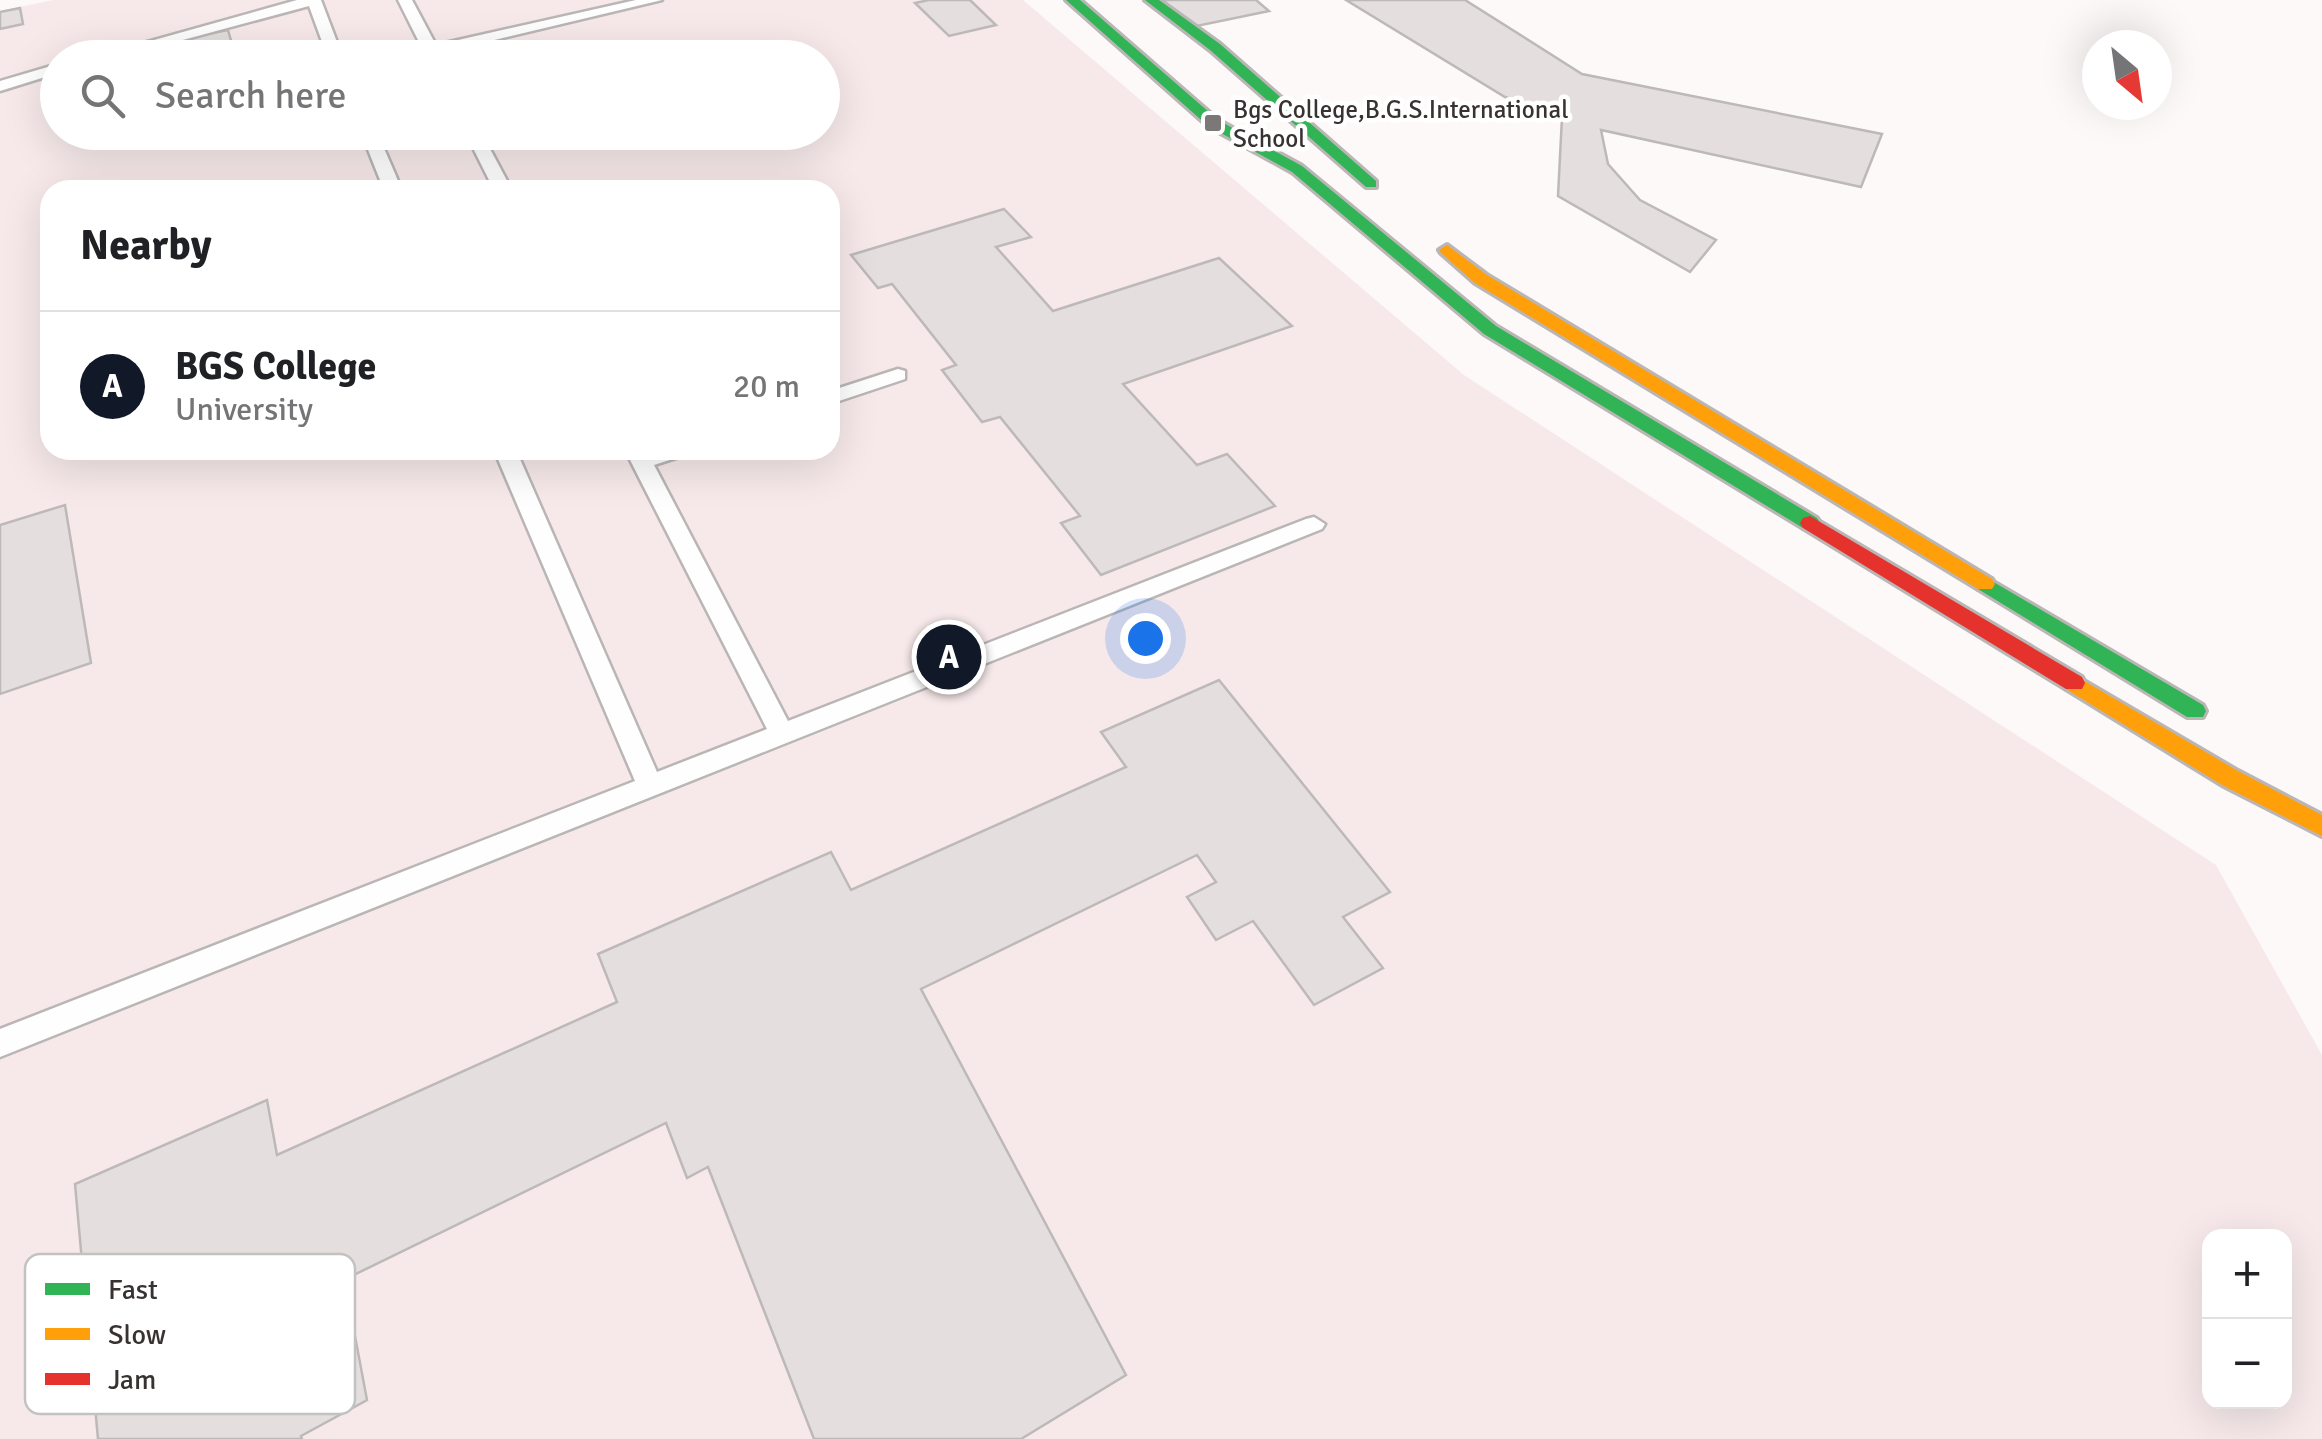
<!DOCTYPE html>
<html lang="en">
<head>
<meta charset="utf-8">
<style>
	:root { --surface:#fff; --page:#f6f6f6; --text:#202124; --muted:#757577; --line:#e0e0e0; --accent:#111827 }
	body { margin:0; font-family:Signika,sans-serif; background:var(--page); color:var(--text) }
	.controls { position:absolute; right:30px; bottom:30px; display:grid; overflow:hidden; border-radius:20px; box-shadow:0 10px 40px #0002 }
	.controls button { width:90px; height:90px; display:grid; place-items:center; padding:0; border:0; border-bottom:2px solid var(--line); background:var(--surface); color:var(--text); font:50px sans-serif }
	.compass { position:absolute; left:2082px; top:30px; width:90px; height:90px; border-radius:50%; background:var(--surface); box-shadow:0 10px 40px #0002; rotate:151deg }
	.you { position:absolute; left:1145px; top:638px; width:35px; height:35px; margin:-25px; border:8px solid #fff; border-radius:50%; background:#1a73e8; box-shadow:0 0 0 15px #1a73e833 }
	.badge { display:grid; place-items:center; width:65px; height:65px; border-radius:50%; background:var(--accent); color:#fff; font-size:32px; font-weight:700 }
	.pin { position:absolute; translate:-50% -50%; border:5px solid #fff; box-shadow:0 2px 10px #0006 }
	.list { margin:0; padding:0; list-style:none }
	h2 { display:flex; justify-content:space-between; align-items:center; height:130px; margin:0; padding:0 40px; font-size:42px }
	h2 small { font-size:32px; font-weight:400; color:var(--muted) }
	.list li { display:grid; grid-template-columns:65px 1fr auto; gap:30px; align-items:center; box-sizing:border-box; height:150px; padding:0 40px; border-top:2px solid var(--line) }
	.list b { display:block; font-size:38px; white-space:nowrap }
	.list p { margin:0; font-size:32px; white-space:nowrap; color:var(--muted) }
	.list em { font-size:32px; font-style:normal; color:var(--muted) }
	.icon { flex:none; width:55px; height:55px; fill:none; stroke:currentColor; stroke-width:2; stroke-linecap:round; stroke-linejoin:round }
	.map { position:relative; flex:none; width:2322px; height:1439px; overflow:hidden }
	.search { position:absolute; background:var(--surface); box-shadow:0 10px 40px #0002; left:40px; top:40px; width:800px; height:110px; display:flex; align-items:center; gap:25px; box-sizing:border-box; padding:0 35px; border-radius:55px; color:var(--muted); font-size:38px }
	.panel { position:absolute; background:var(--surface); box-shadow:0 10px 40px #0002; left:40px; top:180px; width:800px; height:280px; border-radius:30px }
	.map>svg:first-child { display:block }
	.built { fill:#f7e9e9; fill-rule:evenodd }
	.building { fill:#e4dede; stroke:#beb9b9; stroke-width:2.5 }
	.lines { fill:none; stroke-linecap:round; stroke-linejoin:round }
	.lane-casing { stroke:#bbb6b6; stroke-width:5 }
	.fast-casing { stroke:#bbb6b6; stroke-width:6 }
	.slow-casing { stroke:#bbb6b6; stroke-width:6 }
	.jam-casing { stroke:#bbb6b6; stroke-width:6 }
	.lane { fill:#fffefe; fill-rule:evenodd }
	.fast { fill:#30b455; fill-rule:evenodd }
	.slow { fill:#ff9f0a; fill-rule:evenodd }
	.jam { fill:#e5322d; fill-rule:evenodd }
	.poi-dot { fill:#7d7878; stroke:#fff; stroke-width:4 }
	.labels { text-anchor:middle; stroke-width:9; stroke-linejoin:round; paint-order:stroke }
	.far-poi-label { font-size:25px; fill:#383232; stroke:#fff; text-anchor:start }
	.key { fill:#fff; stroke:#c3c2c2; stroke-width:2.5 }
	.key-label { font-size:28px; fill:#383232 }
</style>
</head>
<body>
<div class="map">
<svg width="2322" height="1439" viewBox="0 0 2322 1439">
	<rect width="100%" height="100%" fill="#fef9f9"/>
	<!-- built -->
	<path class="built" d="M 53,0 L 1023,0 L 1464,375 L 2216,865 L 2322,1055 L 2322,1439 L 0,1439 L 0,11 ZM 58,58 L 822,58 L 822,132 L 58,132 ZM 50,190 L 830,190 L 830,450 L 50,450 ZM 2210,1236 L 2284,1236 L 2284,1402 L 2210,1402 Z"/>
	<!-- building -->
	<g class="building">
		<polygon points="929,0 970,0 996,25 949,36 915,3"/>
		<polygon points="1162,0 1256,0 1269,11 1192,27"/>
		<polygon points="1346,0 1465,0 1582,74 1882,134 1861,187 1601,130 1608,164 1640,200 1716,240 1690,272 1558,196 1562,117 1505,97"/>
		<polygon points="20,8 23,24 0,29 0,12"/>
		<polygon points="228,30 236,58 171,58 167,42"/>
		<polygon points="1004,209 1031,237 996,247 1053,311 1219,258 1292,326 1123,384 1197,465 1227,454 1275,506 1101,575 1061,523 1080,516 1000,417 982,422 942,370 956,365 892,284 878,288 851,255"/>
		<polygon points="65,505 91,663 0,694 0,525"/>
		<polygon points="1219,680 1390,892 1343,917 1383,968 1314,1005 1253,921 1216,940 1187,897 1216,882 1197,855 921,989 1126,1375 1021,1439 814,1439 708,1167 687,1178 666,1123 290,1306 298,1347 352,1320 367,1400 301,1436 302,1439 98,1439 75,1184 267,1100 277,1155 617,1002 598,954 831,852 851,890 1126,767 1101,732"/>
	</g>
	<g class="lines">
		<defs>
			<g id="lane">
				<polygon points="297,0 321,0 343,58 328,58 309,6 116,58 90,58"/>
				<polygon points="398,0 412,0 436,45 636,0 662,0 440,53 442,58 427,58"/>
				<polygon points="58,64 58,73 0,91 0,81"/>
				<polygon points="361,132 377,132 402,190 384,190"/>
				<polygon points="465,132 481,132 512,190 494,190"/>
				<polygon points="898,369 905,371 905,379 830,404 830,391"/>
				<polygon points="494,450 516,450 657,772 767,729 625,450 689,450 685,455 654,465 788,721 1306,519 1314,517 1325,524 1322,529 0,1057 0,1029 635,781"/>
			</g>
			<g id="fast">
				<polygon points="1066,0 1080,0 1218,120 1302,166 1496,326 1817,518 1820,523 1817,528 1803,528 1484,334 1292,172 1208,126"/>
				<polygon points="1145,0 1159,0 1220,44 1376,181 1376,187 1366,187 1210,50"/>
				<polygon points="1985,577 2203,705 2206,711 2203,717 2187,717 1978,589 1975,584 1978,579"/>
			</g>
			<g id="slow">
				<polygon points="1447,245 1487,275 1992,579 1995,584 1992,589 1978,589 1475,283 1441,253 1439,250"/>
				<polygon points="2074,675 2238,771 2322,815 2322,836 2222,785 2066,689 2063,683 2066,677"/>
			</g>
			<polygon id="jam" points="1810,516 2082,677 2085,683 2082,689 2066,689 1803,528 1800,523 1803,518"/>
		</defs>
		<!-- lane casing -->
		<use href="#lane" class="lane-casing"/>
		<!-- fast casing -->
		<use href="#fast" class="fast-casing"/>
		<!-- slow casing -->
		<use href="#slow" class="slow-casing"/>
		<!-- jam casing -->
		<use href="#jam" class="jam-casing"/>
		<!-- lane -->
		<use href="#lane" class="lane"/>
		<!-- fast -->
		<use href="#fast" class="fast"/>
		<!-- slow -->
		<use href="#slow" class="slow"/>
		<!-- jam -->
		<use href="#jam" class="jam"/>
	</g>
	<!-- markers -->
	<rect class="poi-dot" x="1203" y="113" width="20" height="20" rx="5"/>
	<g class="labels">
		<!-- far-poi labels -->
		<g class="far-poi-label">
			<text x="1233" y="118">Bgs College,B.G.S.International<tspan x="1233" dy="29">School</tspan></text>
		</g>
	</g>
	<!-- legend -->
	<rect x="25" y="1254" width="330" height="160" rx="15" class="key"/>
	<rect x="45" y="1283" width="45" height="12" fill="#30b455"/>
	<rect x="45" y="1328" width="45" height="12" fill="#ff9f0a"/>
	<rect x="45" y="1373" width="45" height="12" fill="#e5322d"/>
	<g class="key-label">
		<text x="108" y="1299">Fast</text>
		<text x="108" y="1344">Slow</text>
		<text x="108" y="1389">Jam</text>
	</g>
</svg>
<div class="controls">
<button>+</button>
<button>−</button>
</div>
<svg class="compass" viewBox="-18 -18 36 36"><path d="M0-13l5 13h-10z" fill="#e53935"/><path d="M0 13l5-13h-10z" fill="#757577"/></svg>
<div class="you"></div>
<div class="pin badge" style="left:949px;top:657px">A</div>
<div class="search"><svg class="icon" aria-label="search" viewBox="0 0 24 24"><circle cx="10" cy="10" r="6"/><path d="M15 15l6 6"/></svg>Search here</div>
<section class="panel">
<h2>Nearby<small></small></h2>
<ul class="list">
<li><span class="badge">A</span><div><b>BGS College</b><p>University</p></div><em>20 m</em></li>
</ul>
</section>
</div>
</body>
</html>
